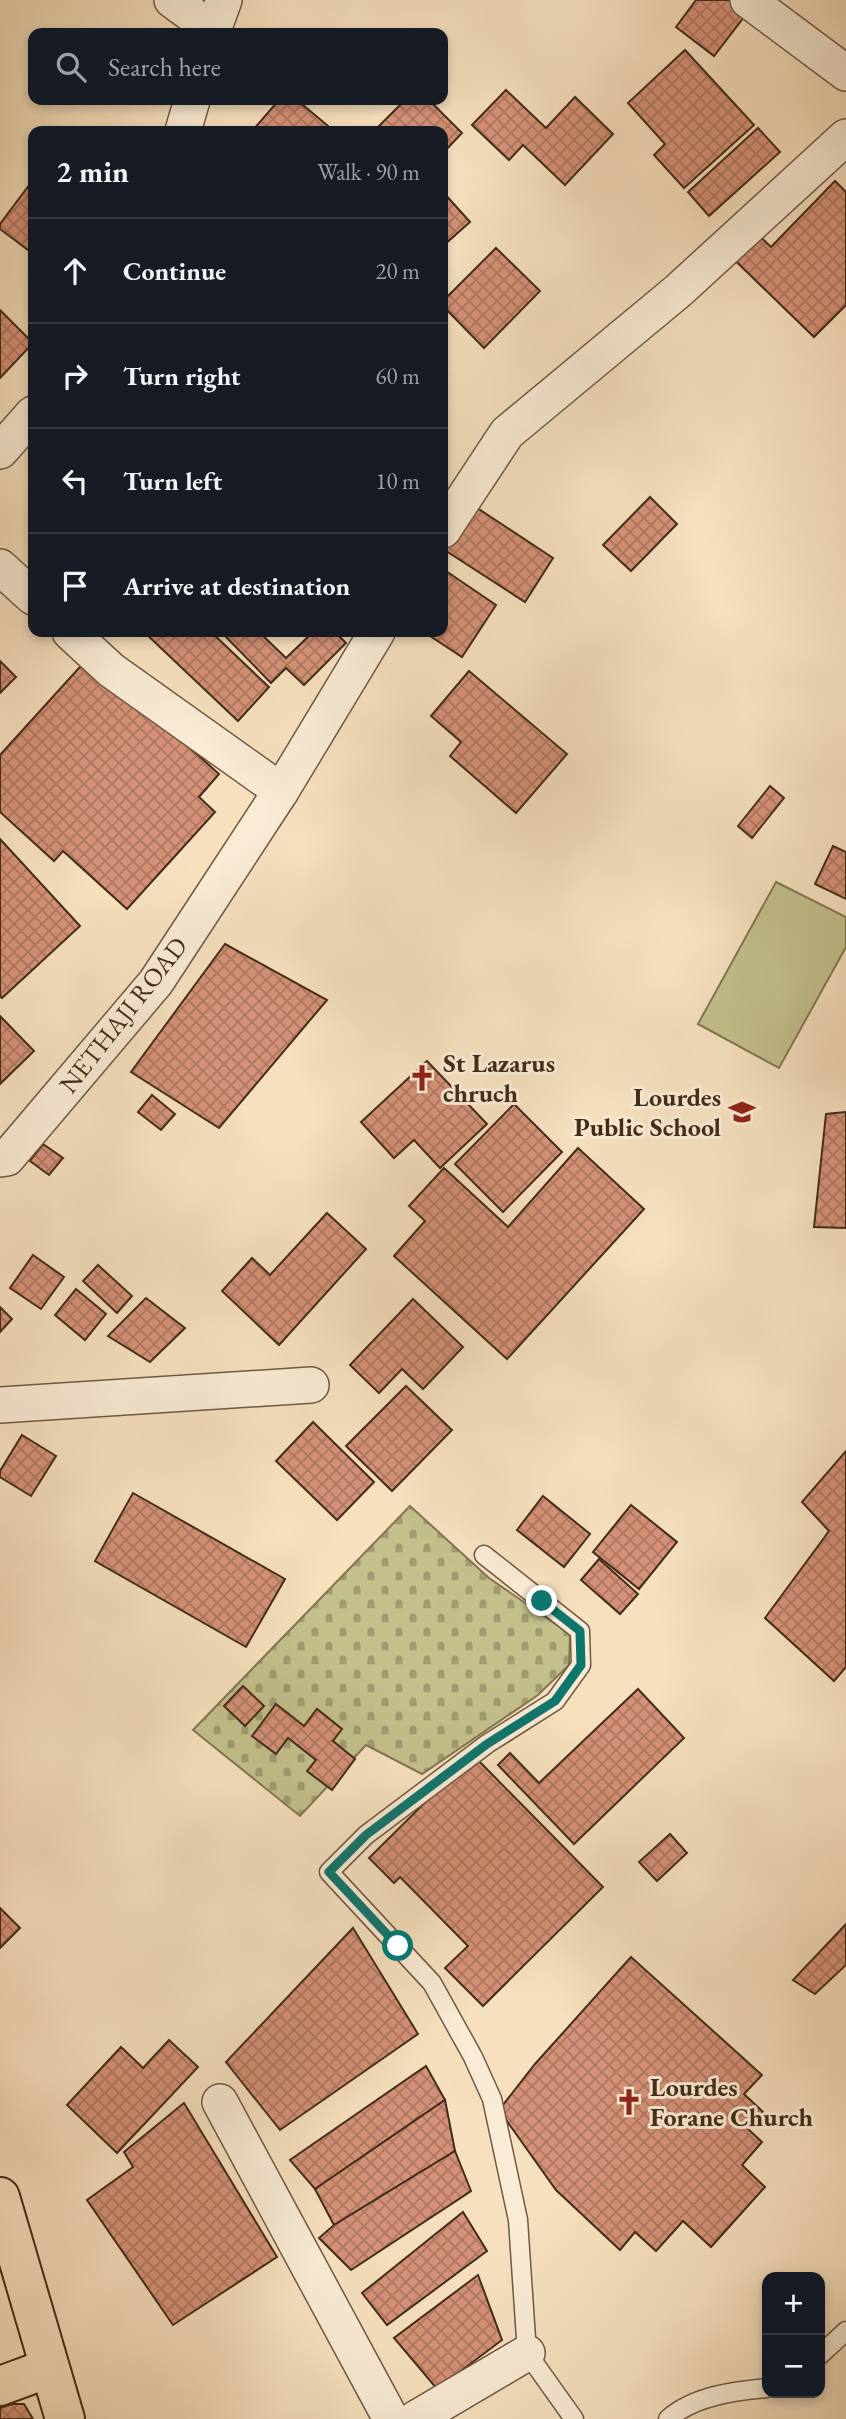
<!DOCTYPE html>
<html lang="en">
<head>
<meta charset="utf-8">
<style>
	:root { --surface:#171b24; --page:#20242c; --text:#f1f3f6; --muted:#9ea1a6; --line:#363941 }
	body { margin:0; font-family:"EB Garamond",serif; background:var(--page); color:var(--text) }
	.controls { position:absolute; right:21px; bottom:21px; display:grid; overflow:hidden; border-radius:14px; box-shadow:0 4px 10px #0003 }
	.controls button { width:63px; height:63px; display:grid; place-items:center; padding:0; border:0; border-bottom:2px solid var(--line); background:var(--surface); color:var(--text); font:35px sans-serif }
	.stop { position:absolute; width:21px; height:21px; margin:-16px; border:5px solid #0f766e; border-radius:50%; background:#fff }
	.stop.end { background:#0f766e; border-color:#fff; box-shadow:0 2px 7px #0008 }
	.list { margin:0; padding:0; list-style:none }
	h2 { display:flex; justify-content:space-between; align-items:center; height:91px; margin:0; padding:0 28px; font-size:30px }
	h2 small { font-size:23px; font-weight:400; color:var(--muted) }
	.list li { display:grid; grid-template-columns:46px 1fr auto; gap:21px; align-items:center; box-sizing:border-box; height:105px; padding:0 28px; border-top:2px solid var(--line) }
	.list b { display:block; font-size:26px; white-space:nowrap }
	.list em { font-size:23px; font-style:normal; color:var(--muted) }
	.icon { flex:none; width:38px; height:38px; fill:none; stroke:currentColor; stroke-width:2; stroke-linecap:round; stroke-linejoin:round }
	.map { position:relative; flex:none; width:846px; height:2419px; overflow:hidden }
	.search { position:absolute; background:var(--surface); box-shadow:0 4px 10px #0003; left:28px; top:28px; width:420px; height:77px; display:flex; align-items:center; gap:18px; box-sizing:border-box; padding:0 24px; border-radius:14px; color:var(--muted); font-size:26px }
	.panel { position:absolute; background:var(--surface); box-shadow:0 4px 10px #0003; left:28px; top:126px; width:420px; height:511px; border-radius:14px }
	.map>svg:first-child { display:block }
	.grass { fill:#c3c08c; stroke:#837652; stroke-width:2 }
	.cemetery { fill:url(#cemetery-stones); stroke:#837652; stroke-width:2 }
	.building { fill:url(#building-cross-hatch); stroke:#432c18; stroke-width:2 }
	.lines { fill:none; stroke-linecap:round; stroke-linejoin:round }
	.lane-casing { stroke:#705942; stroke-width:21 }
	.street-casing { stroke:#705942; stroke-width:38 }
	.highway-casing { stroke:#432c18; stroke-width:42 }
	.lane { stroke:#f9ebd5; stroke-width:18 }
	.street { stroke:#f9ebd5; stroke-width:35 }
	.highway { stroke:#f6e0be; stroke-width:38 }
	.route { stroke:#0f766e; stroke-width:9 }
	.labels { text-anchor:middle; stroke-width:6; stroke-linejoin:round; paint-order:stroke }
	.street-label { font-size:26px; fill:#432c18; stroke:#f9ebd5 }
	.poi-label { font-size:26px; font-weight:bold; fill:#432c18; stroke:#f9ebd5; text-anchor:start }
</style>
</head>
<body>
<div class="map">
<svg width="846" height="2419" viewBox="0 0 846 2419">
	<defs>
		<pattern id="cemetery-stones" width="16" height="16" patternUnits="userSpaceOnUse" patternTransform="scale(1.75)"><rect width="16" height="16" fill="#c3c08c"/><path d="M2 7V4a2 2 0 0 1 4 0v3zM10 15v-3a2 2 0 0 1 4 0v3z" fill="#a09c71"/></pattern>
		<pattern id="building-cross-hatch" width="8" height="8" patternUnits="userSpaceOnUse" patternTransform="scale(1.75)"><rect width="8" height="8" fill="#d59177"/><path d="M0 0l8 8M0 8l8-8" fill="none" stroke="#ae7761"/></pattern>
	</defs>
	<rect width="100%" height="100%" fill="#f6e0be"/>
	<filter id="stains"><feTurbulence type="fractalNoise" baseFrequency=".00286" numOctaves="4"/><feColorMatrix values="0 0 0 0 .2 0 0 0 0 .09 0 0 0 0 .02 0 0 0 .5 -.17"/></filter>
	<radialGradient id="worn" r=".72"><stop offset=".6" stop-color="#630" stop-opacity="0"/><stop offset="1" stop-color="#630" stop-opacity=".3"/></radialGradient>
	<!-- grass -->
	<polygon class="grass" points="776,882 846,917 846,947 779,1068 698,1024"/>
	<!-- cemetery -->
	<polygon class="cemetery" points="410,1506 489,1578 570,1634 569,1665 538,1695 422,1774 366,1745 300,1816 193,1730"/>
	<!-- building -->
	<g class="building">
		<polygon points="696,0 740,0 751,8 714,56 676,27"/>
		<polygon points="685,50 754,125 684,188 654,155 665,144 628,103"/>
		<polygon points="506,90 546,128 575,97 613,134 565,185 523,145 509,160 472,125"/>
		<polygon points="279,100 297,100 334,131 252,131"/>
		<polygon points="405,100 429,100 462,133 443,153 443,131 374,131"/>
		<polygon points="758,128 780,152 709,216 688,192"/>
		<polygon points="33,180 33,251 32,253 0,229 0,224"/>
		<polygon points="835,181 846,192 846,305 814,337 720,246 744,221 771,247"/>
		<polygon points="443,192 470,222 443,246"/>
		<polygon points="496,248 540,291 484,348 443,306 443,301"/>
		<polygon points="0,310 33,343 0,378"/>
		<polygon points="459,496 553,558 525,602 443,549 443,521"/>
		<polygon points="650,497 677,524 631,571 603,545"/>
		<polygon points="443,569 496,605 462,657 424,632 443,632"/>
		<polygon points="144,632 211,632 269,687 238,721"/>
		<polygon points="229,632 259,632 286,658 313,632 335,632 346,643 304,685 286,668 271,683 225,636"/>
		<polygon points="89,657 219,774 199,797 215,812 127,909 63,851 54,861 0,812 0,755"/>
		<polygon points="0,661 16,677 0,693"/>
		<polygon points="469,671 567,754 516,813 450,756 461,742 431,716"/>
		<polygon points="770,786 784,798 752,838 738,826"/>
		<polygon points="0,839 80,926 2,998 0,996"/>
		<polygon points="833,846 846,852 846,899 815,884"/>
		<polygon points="225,944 327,1000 219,1128 131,1072"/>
		<polygon points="0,1016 34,1051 0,1084"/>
		<polygon points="427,1061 487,1124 440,1168 414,1140 394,1158 361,1122"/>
		<polygon points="152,1095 175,1114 161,1130 138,1112"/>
		<polygon points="514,1104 562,1152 503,1212 455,1164"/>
		<polygon points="846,1112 846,1228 814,1227 826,1114"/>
		<polygon points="43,1144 63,1158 49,1175 30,1161"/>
		<polygon points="578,1148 644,1209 507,1359 394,1256 425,1221 409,1206 444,1168 508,1227"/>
		<polygon points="327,1213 366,1249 279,1345 222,1291 252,1258 270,1275"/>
		<polygon points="33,1255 64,1277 41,1309 10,1288"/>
		<polygon points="98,1265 132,1296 117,1313 83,1281"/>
		<polygon points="76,1289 106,1314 85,1340 55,1315"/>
		<polygon points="146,1298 185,1328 150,1362 108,1336"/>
		<polygon points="413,1299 463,1347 423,1389 402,1369 379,1393 350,1365"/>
		<polygon points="0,1307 12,1319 0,1332"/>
		<polygon points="406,1386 452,1430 392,1491 346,1446"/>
		<polygon points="313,1422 374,1482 337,1520 276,1461"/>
		<polygon points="22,1435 56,1456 31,1496 0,1477 0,1471"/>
		<polygon points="846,1451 846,1667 834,1681 765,1618 829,1531 802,1502"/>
		<polygon points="133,1493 285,1579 246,1647 95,1561"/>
		<polygon points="543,1496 590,1534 564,1567 517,1530"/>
		<polygon points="631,1505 677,1542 639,1589 593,1552"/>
		<polygon points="599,1559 638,1594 620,1614 581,1580"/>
		<polygon points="243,1686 264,1706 245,1726 224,1706"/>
		<polygon points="638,1689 684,1738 574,1844 498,1765 510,1753 539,1783"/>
		<polygon points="276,1704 304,1726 317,1709 342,1729 333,1741 355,1759 332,1790 307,1771 316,1760 288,1738 276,1754 252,1736"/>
		<polygon points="473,1755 603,1887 483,2006 445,1968 468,1946 400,1877 394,1883 369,1858"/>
		<polygon points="670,1834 687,1853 657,1881 639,1862"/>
		<polygon points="0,1908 20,1928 0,1948"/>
		<polygon points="846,1924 846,1965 815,1994 793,1980"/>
		<polygon points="353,1928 418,2034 280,2130 226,2062"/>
		<polygon points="631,1957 762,2075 744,2094 763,2112 748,2129 762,2142 742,2165 765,2187 711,2247 683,2221 656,2251 635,2232 620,2250 556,2190 499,2110 535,2064"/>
		<polygon points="169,2040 198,2067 117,2153 67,2105 121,2047 143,2068"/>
		<polygon points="426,2066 445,2100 315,2189 290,2160"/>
		<polygon points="445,2100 455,2151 334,2225 315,2189"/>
		<polygon points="184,2103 277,2257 173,2325 87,2200 133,2167 124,2152"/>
		<polygon points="455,2151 471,2191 351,2270 319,2238 334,2225"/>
		<polygon points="463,2212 487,2251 387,2325 362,2293"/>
		<polygon points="478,2275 502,2340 437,2389 394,2338"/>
		<polygon points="12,2404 24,2404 33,2419 0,2419 0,2408"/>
	</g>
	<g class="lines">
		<defs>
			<g id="lane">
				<polyline points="484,1555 580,1631 581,1665 555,1701 487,1744 366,1835 329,1872 432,1983 473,2057 492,2099 518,2220 527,2353 574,2419"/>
				<polyline points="820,2355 846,2331"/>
				<path d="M 668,2419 C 694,2396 734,2391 767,2388"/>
			</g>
			<g id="street">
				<polyline points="172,0 213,30"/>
				<polyline points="748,0 846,73"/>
				<polyline points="212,33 224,0"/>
				<polyline points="183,131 192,100"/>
				<polyline points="0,451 33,414"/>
				<polyline points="443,530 507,433 678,291 846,137"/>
				<polyline points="0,567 33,597"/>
				<polyline points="70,632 111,670 281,791 377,632"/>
				<polyline points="0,1159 7,1158 156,982 281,791"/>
				<polyline points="0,1405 311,1385"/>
				<polyline points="220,2102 391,2419"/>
				<polyline points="415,2419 527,2353"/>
			</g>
			<g id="highway">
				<polyline points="0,2197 65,2419"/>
				<polyline points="0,2386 49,2368"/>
			</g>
		</defs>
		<!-- lane casing -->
		<use href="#lane" class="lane-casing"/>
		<!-- street casing -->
		<use href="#street" class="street-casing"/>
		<!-- highway casing -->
		<use href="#highway" class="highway-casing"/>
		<!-- lane -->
		<use href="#lane" class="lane"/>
		<!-- street -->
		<use href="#street" class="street"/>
		<!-- highway -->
		<use href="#highway" class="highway"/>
	</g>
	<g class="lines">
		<!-- route -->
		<polyline class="route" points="398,1946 329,1872 366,1835 487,1744 555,1701 581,1665 580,1631 542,1601"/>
	</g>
	<!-- icons -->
	<defs>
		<symbol id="church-bare" viewBox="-9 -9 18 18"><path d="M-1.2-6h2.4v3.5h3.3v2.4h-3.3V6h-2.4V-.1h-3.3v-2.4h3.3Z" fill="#8f2418" stroke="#f9ebd5" stroke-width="2.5" paint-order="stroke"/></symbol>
		<symbol id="school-bare" viewBox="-9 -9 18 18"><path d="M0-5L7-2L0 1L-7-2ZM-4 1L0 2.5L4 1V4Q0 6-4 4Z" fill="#8f2418" stroke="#f9ebd5" stroke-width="2.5" paint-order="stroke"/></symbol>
	</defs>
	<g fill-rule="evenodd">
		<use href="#church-bare" x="403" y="1059" width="38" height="38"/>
		<use href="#school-bare" x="723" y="1093" width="38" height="38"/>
		<use href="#church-bare" x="610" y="2083" width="38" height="38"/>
	</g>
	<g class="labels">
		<!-- street labels -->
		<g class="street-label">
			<text transform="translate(123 1015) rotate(-52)" y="9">NETHAJI ROAD</text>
		</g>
		<!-- poi labels -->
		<g class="poi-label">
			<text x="443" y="1072">St Lazarus<tspan x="443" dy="30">chruch</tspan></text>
			<text x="721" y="1106" text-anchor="end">Lourdes<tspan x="721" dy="30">Public School</tspan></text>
			<text x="650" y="2096">Lourdes<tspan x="650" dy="30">Forane Church</tspan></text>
		</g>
	</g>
	<rect width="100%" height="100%" filter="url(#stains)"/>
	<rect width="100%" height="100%" fill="url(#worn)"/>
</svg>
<div class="controls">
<button>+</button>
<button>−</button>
</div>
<div class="stop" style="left:398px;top:1946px"></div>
<div class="stop end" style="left:542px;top:1601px"></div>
<div class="search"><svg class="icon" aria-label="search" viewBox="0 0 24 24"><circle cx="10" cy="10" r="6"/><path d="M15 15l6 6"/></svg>Search here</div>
<section class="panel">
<h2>2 min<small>Walk · 90 m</small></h2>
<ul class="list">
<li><svg class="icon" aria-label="ahead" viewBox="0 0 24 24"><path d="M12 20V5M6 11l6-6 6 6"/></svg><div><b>Continue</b></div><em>20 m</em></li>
<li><svg class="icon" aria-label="right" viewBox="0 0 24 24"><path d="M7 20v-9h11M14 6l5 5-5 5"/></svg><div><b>Turn right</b></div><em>60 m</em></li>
<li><svg class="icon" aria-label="left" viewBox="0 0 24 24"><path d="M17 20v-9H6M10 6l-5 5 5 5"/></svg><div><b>Turn left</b></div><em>10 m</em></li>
<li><svg class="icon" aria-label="arrive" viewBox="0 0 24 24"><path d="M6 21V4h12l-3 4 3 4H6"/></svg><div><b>Arrive at destination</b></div></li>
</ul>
</section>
</div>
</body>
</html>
